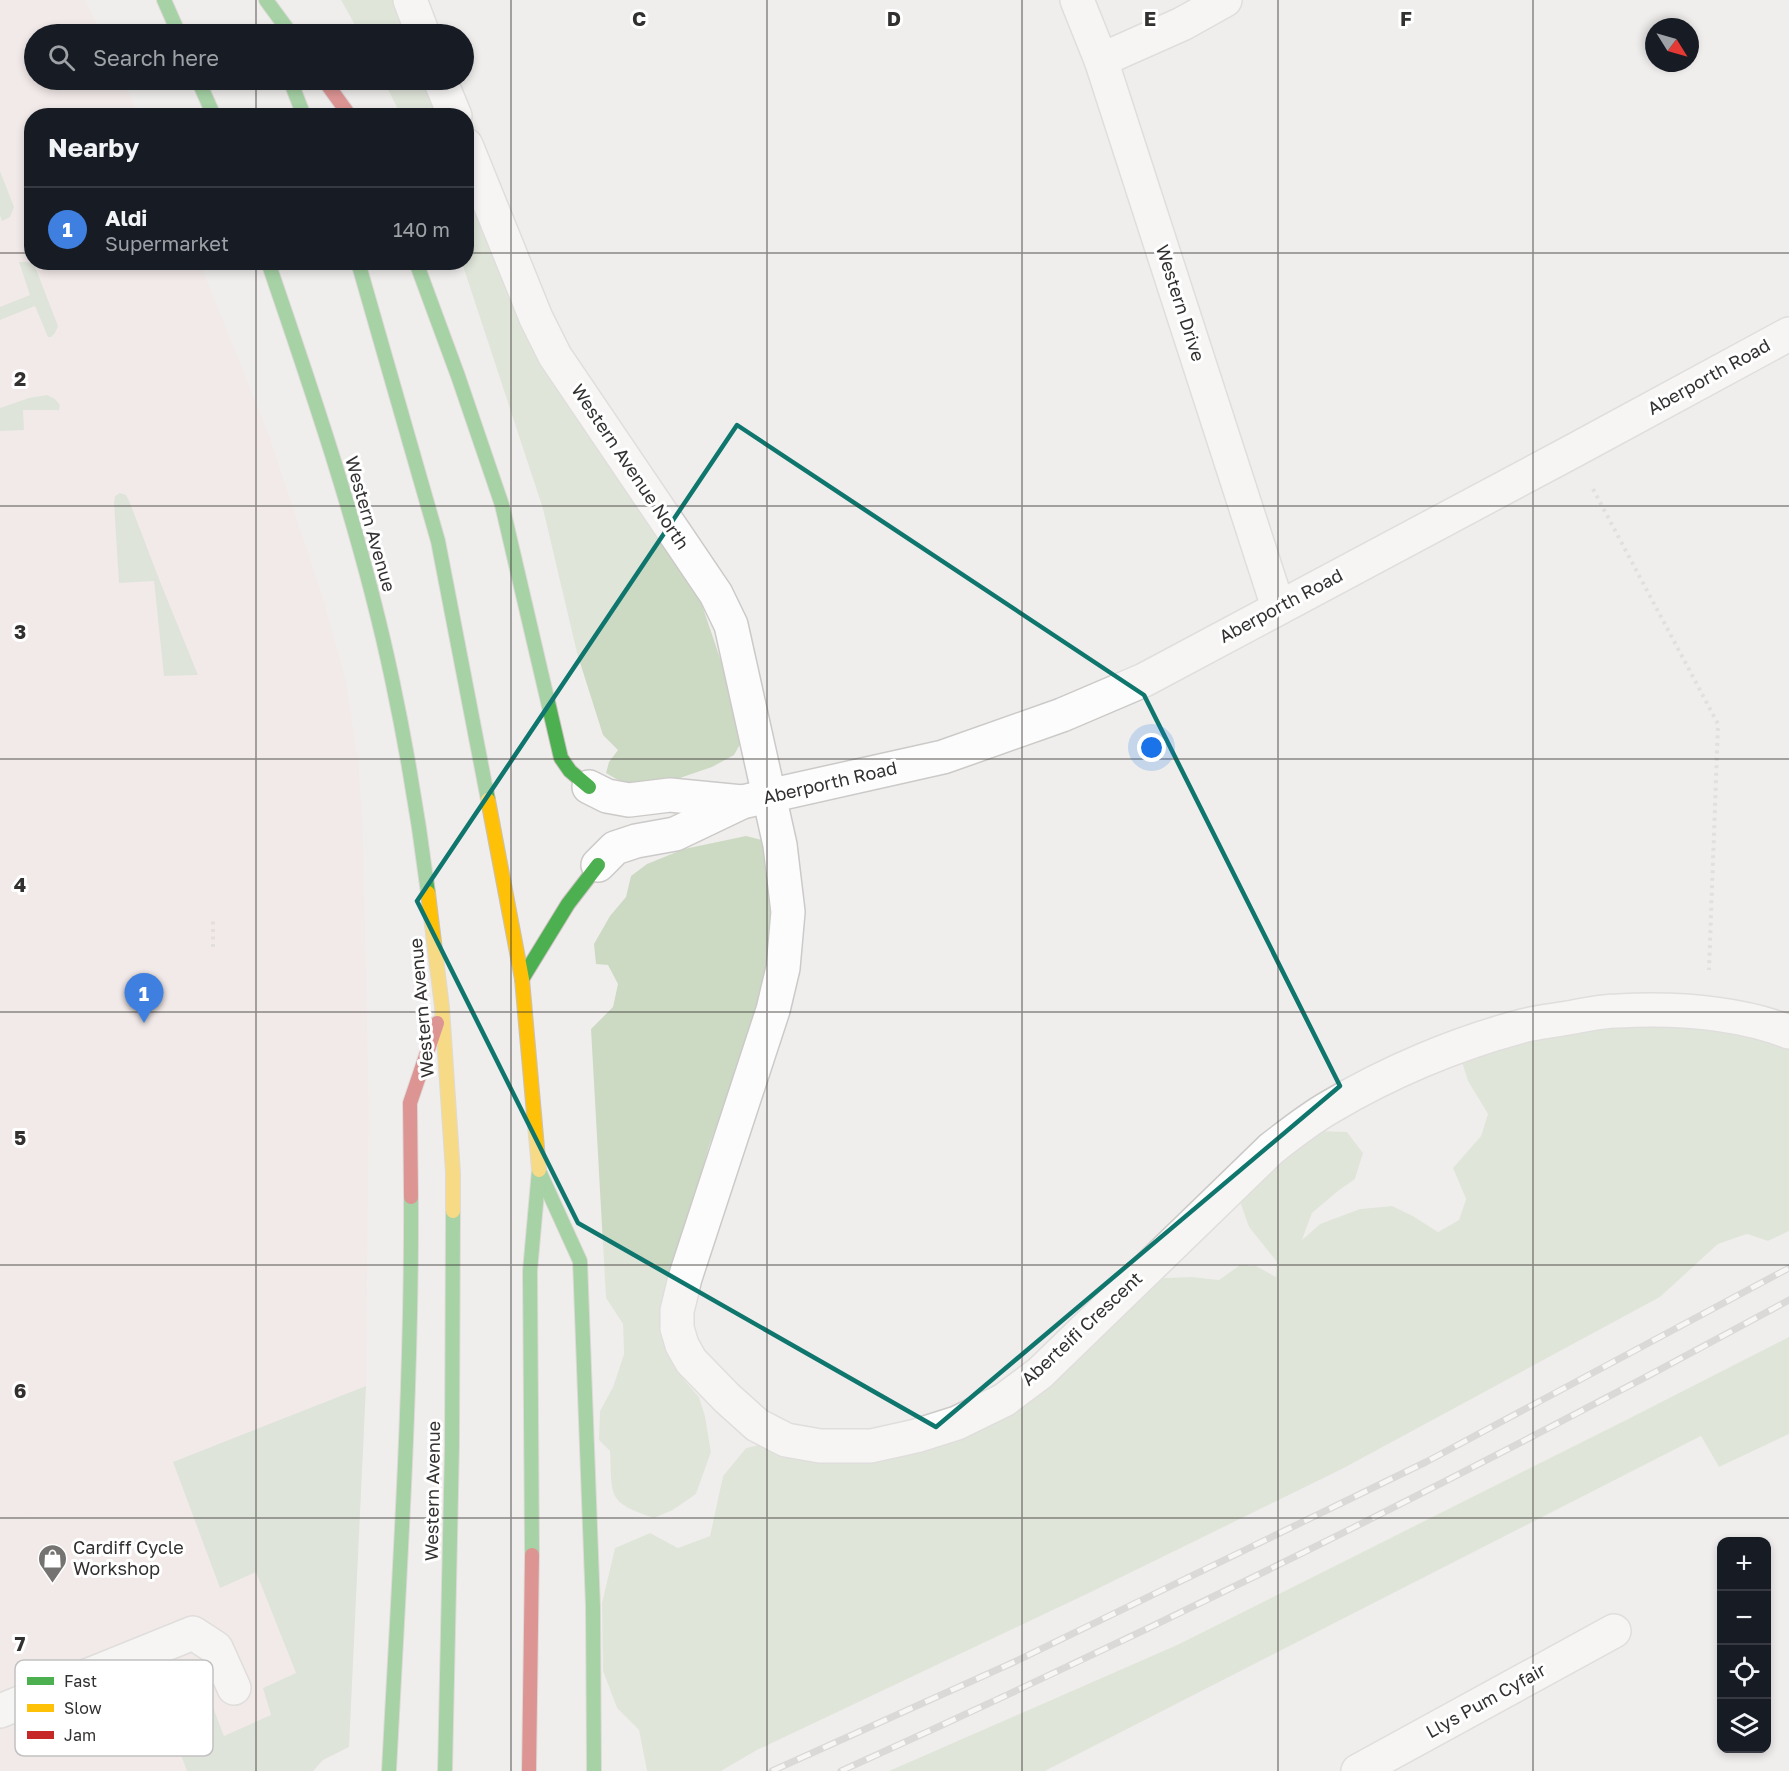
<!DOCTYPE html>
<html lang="en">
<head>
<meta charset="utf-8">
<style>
	:root { --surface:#171b24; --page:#242831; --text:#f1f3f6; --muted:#9ea1a6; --line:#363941; --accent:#757372 }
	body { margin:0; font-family:"Golos Text",sans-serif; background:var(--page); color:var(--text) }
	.controls { position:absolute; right:18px; bottom:18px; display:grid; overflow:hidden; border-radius:12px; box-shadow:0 3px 9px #0003 }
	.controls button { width:54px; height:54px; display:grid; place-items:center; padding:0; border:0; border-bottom:2px solid var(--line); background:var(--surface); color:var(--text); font:30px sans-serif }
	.compass { position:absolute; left:1645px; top:18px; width:54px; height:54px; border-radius:50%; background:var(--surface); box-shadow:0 3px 9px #0003; rotate:127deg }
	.you { position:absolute; left:1152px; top:748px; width:21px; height:21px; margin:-15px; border:4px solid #fff; border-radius:50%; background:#1a73e8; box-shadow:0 0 0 9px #1a73e833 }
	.badge { display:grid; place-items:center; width:39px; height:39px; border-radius:50%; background:var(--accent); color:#fff; font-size:20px; font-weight:700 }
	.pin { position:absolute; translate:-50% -50px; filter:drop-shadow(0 2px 3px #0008) }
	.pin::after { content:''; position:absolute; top:32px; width:21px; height:18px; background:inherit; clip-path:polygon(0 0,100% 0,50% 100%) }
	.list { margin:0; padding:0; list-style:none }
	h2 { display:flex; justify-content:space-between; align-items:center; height:78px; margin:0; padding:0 24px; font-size:26px }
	h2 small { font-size:20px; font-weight:400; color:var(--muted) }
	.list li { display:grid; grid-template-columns:39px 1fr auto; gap:18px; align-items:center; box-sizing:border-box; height:84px; padding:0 24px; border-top:2px solid var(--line) }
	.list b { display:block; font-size:22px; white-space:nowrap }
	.list p { margin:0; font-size:20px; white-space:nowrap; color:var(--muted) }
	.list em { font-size:20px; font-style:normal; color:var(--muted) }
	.icon { flex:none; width:33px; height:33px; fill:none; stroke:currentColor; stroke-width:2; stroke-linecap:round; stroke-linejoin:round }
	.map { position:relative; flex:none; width:1789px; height:1771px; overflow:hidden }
	.search { position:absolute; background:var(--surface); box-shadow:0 3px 9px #0003; left:24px; top:24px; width:450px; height:66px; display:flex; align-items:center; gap:15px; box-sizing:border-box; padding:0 21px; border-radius:33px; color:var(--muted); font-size:22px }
	.panel { position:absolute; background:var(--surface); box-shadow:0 3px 9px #0003; left:24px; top:108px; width:450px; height:162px; border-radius:24px }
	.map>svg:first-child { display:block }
	.commercial { fill:#f4e5e3 }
	.industrial { fill:#f4e5e2 }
	.green { fill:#cad7c4 }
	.forest { fill:#ccdac4 }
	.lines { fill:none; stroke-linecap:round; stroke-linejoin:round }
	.street-casing { stroke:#cbcac8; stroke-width:36 }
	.fast-casing { stroke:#c9c1bf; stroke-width:16 }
	.slow-casing { stroke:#c9c1bf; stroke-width:16 }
	.jam-casing { stroke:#c9c1bf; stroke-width:16 }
	.path { stroke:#cfcece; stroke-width:4; stroke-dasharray:3 4.5; stroke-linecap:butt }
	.street { stroke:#fdfcfc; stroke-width:33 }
	.fast { stroke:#4caf50; stroke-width:14 }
	.slow { stroke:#ffc107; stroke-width:14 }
	.jam { stroke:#c62828; stroke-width:14 }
	.rail-casing { stroke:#bfbebd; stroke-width:7 }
	.rail { stroke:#fff; stroke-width:4.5; stroke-dasharray:14; stroke-linecap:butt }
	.marked { fill:none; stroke:#0f766e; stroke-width:4.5; stroke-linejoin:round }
	.grid { fill:none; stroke:#333130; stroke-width:1.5; stroke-opacity:0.55 }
	.labels { text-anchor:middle; stroke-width:6; stroke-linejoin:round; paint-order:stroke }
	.street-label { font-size:18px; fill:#333130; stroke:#fff }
	.poi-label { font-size:18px; fill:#333130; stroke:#fff; text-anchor:start }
	.key { fill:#fff; stroke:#c2c1c1; stroke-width:1.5 }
	.key-label { font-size:16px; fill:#333130 }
	.grid-label { font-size:20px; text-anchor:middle; font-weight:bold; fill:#333130; stroke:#fff; stroke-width:6; stroke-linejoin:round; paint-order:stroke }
</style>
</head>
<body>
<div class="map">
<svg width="1789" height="1771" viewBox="0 0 1789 1771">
	<rect width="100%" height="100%" fill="#f0eeec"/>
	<!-- commercial -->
	<polygon class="commercial" points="0,0 85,0 102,34 34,34 34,80 123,80 139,115 32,116 32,262 200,263 269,435 323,598 346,680 359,768 363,827 369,1111 366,1386 0,1531"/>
	<!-- industrial -->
	<polygon class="industrial" points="366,1386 349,1747 323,1760 313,1771 0,1771 0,1531"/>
	<!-- green -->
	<g class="green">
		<polygon points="0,171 14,207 10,217 2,221 0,215"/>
		<polygon points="19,262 26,262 34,264 58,326 55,333 51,337 48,337 35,306 0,320 0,307 30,295"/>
		<polygon points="47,395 55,399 60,405 59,410 23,410 24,430 0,431 0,408 29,398"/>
		<polygon points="120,493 126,495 130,503 161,584 198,675 164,676 154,581 119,583 114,503 115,496"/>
		<path d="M 366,1386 L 349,1747 L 323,1760 L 313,1771 L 187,1771 L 159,1697 L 166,1694 L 162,1684 C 209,1672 210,1703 224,1736 L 271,1715 L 263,1688 L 296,1673 L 256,1572 L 220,1588 L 173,1462 Z"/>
	</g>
	<!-- forest -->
	<g class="forest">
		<polygon points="341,0 405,0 418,34 360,34"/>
		<polygon points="383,80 436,80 450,115 401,115"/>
		<polygon points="467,159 684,562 702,605 724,670 743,707 747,732 734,755 712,767 668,782 623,783 606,773 609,762 618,750 603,735 577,653 543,509 462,263 466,262"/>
		<path d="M 746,836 L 762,840 L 778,873 L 772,942 L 757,1002 L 738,1068 L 709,1146 L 672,1276 L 670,1355 L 685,1381 L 699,1397 L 705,1416 L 711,1452 L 696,1494 L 673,1510 L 654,1518 C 607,1502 612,1498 610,1451 L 599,1440 L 600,1411 L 613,1387 L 624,1354 L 623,1324 L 606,1298 L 591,1029 L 613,1007 L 618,984 L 608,965 L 596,964 L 594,944 L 610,916 L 626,897 L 631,876 L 647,864 L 684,849 Z"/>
		<path d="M 1671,1024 C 1712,1029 1751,1033 1789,1048 L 1789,1231 L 1768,1241 L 1747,1234 L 1718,1244 L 1660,1297 L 1342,1469 L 1089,1593 L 757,1750 L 721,1771 L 647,1771 L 639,1730 L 617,1708 L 603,1671 L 602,1603 L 615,1548 L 650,1533 L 678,1548 L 710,1536 L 723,1476 L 746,1448 L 769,1443 L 888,1455 L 1140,1295 L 1163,1278 L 1192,1277 L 1219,1280 L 1240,1265 L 1256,1266 L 1276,1277 L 1277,1262 L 1249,1227 L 1240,1202 L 1251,1178 L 1321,1131 L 1347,1132 L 1363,1153 L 1355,1179 L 1338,1191 L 1312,1213 L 1302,1240 L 1320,1224 L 1360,1209 L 1392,1206 L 1413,1216 L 1438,1232 L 1459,1220 L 1466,1199 L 1453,1168 L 1481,1136 L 1488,1114 L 1468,1081 L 1461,1059 L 1473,1048 L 1590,1029 Z"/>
		<polygon points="1789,1337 1789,1434 1719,1467 1701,1436 1045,1771 889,1771 1177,1645 1628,1419"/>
	</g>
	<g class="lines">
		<defs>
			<g id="street">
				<polyline points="410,0 423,34"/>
				<polyline points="1077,0 1101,60 1278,607"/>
				<polyline points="1101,60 1182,24 1225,0"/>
				<polyline points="440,80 455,116"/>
				<path d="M 466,145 L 536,318 L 555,356 L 716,594 L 731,625 L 780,845 L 788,912 L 783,968 L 773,1010 L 685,1278 L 677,1311 L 677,1328 L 682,1345 L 691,1361 L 727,1398 L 757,1425 L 786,1440 L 820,1446 L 871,1446 L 916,1436 L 957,1423 L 1004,1400 L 1040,1373 L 1271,1149 C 1290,1134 1309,1119 1330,1107 C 1387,1073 1455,1044 1519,1027 C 1535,1022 1552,1021 1568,1018 C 1585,1015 1602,1011 1618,1011 C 1675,1008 1736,1012 1789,1032"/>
				<polyline points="589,787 607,796 629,800 670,795 742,802"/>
				<polyline points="598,865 615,848 636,841 675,834 742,802 943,757 1062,715 1144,680 1573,451 1789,334"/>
				<polyline points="0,1711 193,1633 216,1648 234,1688"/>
				<polyline points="1358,1771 1614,1631"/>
			</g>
			<g id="fast">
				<polyline points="164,0 179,34"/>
				<polyline points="266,0 291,34"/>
				<polyline points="198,80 214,116"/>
				<polyline points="290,80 304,116"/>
				<path d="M 268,262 C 315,399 362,537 392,679 C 407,750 419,821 428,893"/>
				<polyline points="358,262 438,541 488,800"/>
				<polyline points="416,262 458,376 502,505 561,758 570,771 589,787"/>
				<polyline points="522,979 568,904 598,865"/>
				<polyline points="540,1173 580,1261 593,1607 594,1771"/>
				<polyline points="532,1555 530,1271 539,1170"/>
				<path d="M 389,1771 C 399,1580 412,1388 411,1197"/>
				<polyline points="445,1771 452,1445 453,1211"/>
			</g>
			<g id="slow">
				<polyline points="488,800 522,979 539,1170"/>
				<polyline points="428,893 442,1007 453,1173 453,1211"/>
			</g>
			<g id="jam">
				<polyline points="324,80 350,116"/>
				<polyline points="411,1197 410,1103 437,1023"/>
				<polyline points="529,1771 532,1555"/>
			</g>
		</defs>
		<!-- street casing -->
		<use href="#street" class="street-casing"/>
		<!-- fast casing -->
		<use href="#fast" class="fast-casing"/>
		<!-- slow casing -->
		<use href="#slow" class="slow-casing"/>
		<!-- jam casing -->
		<use href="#jam" class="jam-casing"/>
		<!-- path -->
		<g class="path">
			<polyline points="1593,489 1718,724 1709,970"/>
			<polyline points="213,947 213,921"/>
		</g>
		<!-- street -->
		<use href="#street" class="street"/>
		<!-- fast -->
		<use href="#fast" class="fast"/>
		<!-- slow -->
		<use href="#slow" class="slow"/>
		<!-- jam -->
		<use href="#jam" class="jam"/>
		<defs>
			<g id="rail">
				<polyline points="772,1771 1012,1663 1426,1462 1789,1268"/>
				<path d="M 841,1771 C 1163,1626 1479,1469 1789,1300"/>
			</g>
		</defs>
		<!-- rail casing -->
		<use href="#rail" class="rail-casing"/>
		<!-- rail -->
		<use href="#rail" class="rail"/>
	</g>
	<!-- marked area -->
	<path d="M0 0H1789V1771H0ZM 737,425 L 1144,695 L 1340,1086 L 936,1427 L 578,1223 L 417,901 Z" fill="#f0eeec" fill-opacity=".55" fill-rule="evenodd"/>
	<path class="marked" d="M 737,425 L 1144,695 L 1340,1086 L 936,1427 L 578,1223 L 417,901 Z"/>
	<!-- grid -->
	<path class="grid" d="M 256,0 L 256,34M 511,0 L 511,1771M 767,0 L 767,1771M 1022,0 L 1022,1771M 1278,0 L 1278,1771M 1533,0 L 1533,1771M 256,80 L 256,116M 0,253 L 32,253M 466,253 L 1789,253M 256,262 L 256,1771M 0,506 L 1789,506M 0,759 L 1789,759M 0,1012 L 1789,1012M 0,1265 L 1789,1265M 0,1518 L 1789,1518"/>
	<!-- icons -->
	<defs>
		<symbol id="shop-pin" viewBox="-11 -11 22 30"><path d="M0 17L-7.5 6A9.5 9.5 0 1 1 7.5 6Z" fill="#757372" stroke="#fff"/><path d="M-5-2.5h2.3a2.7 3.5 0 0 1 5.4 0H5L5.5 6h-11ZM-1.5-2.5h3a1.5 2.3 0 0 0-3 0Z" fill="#fff"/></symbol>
	</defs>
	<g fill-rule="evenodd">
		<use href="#shop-pin" x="36" y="1542" width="33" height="45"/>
	</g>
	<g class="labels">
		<!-- street labels -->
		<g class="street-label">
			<text transform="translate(1180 303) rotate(72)" y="6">Western Drive</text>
			<text transform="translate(1709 377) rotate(-29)" y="6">Aberporth Road</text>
			<text transform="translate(630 467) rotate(56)" y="6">Western Avenue North</text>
			<text transform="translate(370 524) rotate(74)" y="6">Western Avenue</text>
			<text transform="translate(1281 606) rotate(-28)" y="6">Aberporth Road</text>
			<text transform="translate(830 783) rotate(-13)" y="6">Aberporth Road</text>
			<text transform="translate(422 1008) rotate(-95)" y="6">Western Avenue</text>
			<text transform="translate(1082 1329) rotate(-43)" y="6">Aberteifi Crescent</text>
			<text transform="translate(433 1491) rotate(-89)" y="6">Western Avenue</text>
			<text transform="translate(1486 1701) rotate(-29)" y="6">Llys Pum Cyfair</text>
		</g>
		<!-- poi labels -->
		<g class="poi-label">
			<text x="73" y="1554">Cardiff Cycle<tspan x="73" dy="21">Workshop</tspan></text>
		</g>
	</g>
	<!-- legend -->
	<rect x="15" y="1660" width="198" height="96" rx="9" class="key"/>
	<rect x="27" y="1677" width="27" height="8" fill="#4caf50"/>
	<rect x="27" y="1704" width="27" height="8" fill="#ffc107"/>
	<rect x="27" y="1731" width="27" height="8" fill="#c62828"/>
	<g class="key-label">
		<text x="64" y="1687">Fast</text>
		<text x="64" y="1714">Slow</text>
		<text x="64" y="1741">Jam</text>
	</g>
	<g class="grid-label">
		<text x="639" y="26">C</text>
		<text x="894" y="26">D</text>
		<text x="1150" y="26">E</text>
		<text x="1406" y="26">F</text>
		<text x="20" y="386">2</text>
		<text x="20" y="639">3</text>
		<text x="20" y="892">4</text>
		<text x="20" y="1145">5</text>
		<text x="20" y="1398">6</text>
		<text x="20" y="1651">7</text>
	</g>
</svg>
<div class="controls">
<button>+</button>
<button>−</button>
<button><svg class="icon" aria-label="locate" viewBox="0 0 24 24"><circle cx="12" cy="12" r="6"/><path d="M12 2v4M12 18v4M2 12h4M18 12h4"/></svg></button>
<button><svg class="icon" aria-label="layers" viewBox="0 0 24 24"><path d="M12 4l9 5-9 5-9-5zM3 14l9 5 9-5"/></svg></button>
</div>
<svg class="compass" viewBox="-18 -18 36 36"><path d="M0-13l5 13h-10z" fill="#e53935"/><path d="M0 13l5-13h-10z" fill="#9ea1a6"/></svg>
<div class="you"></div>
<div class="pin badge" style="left:144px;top:1023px;background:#3f7fe0">1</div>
<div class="search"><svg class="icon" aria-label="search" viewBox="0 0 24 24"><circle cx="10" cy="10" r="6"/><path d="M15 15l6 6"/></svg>Search here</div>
<section class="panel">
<h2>Nearby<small></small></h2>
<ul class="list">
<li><span class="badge" style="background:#3f7fe0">1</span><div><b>Aldi</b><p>Supermarket</p></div><em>140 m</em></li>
</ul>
</section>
</div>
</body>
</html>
